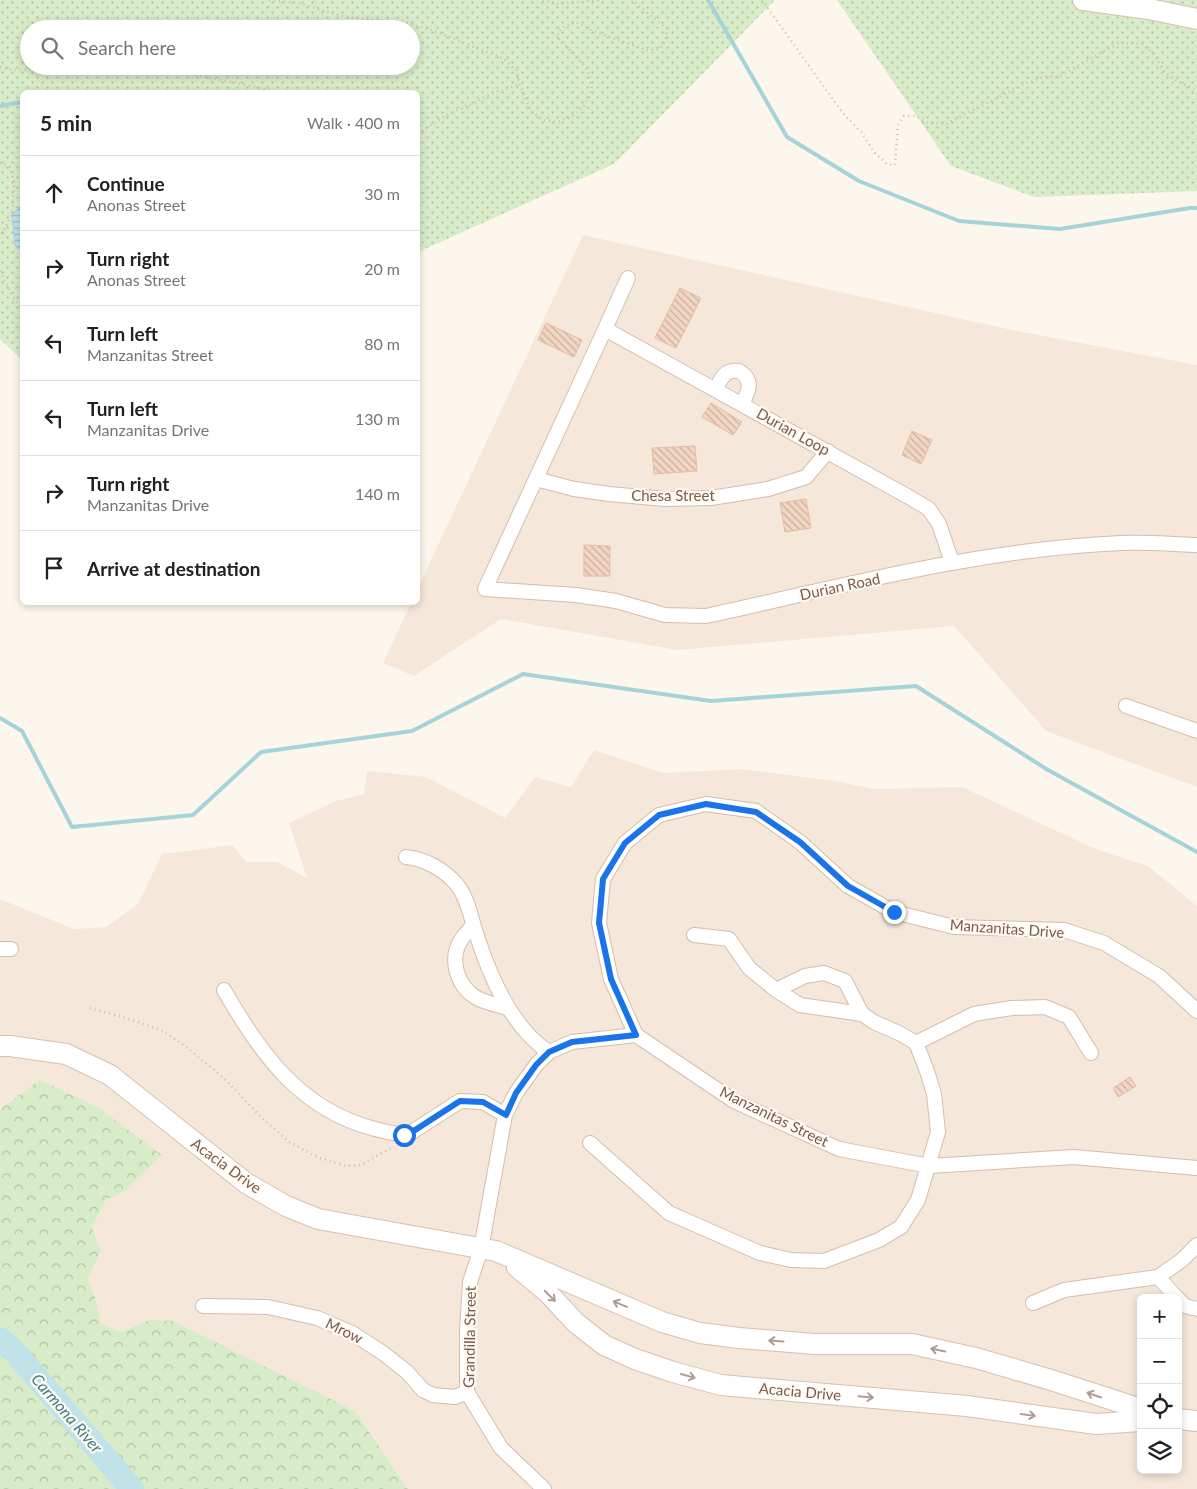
<!DOCTYPE html>
<html lang="en">
<head>
<meta charset="utf-8">
<style>
	:root { --surface:#fff; --page:#f6f6f6; --text:#202124; --muted:#757577; --line:#e0e0e0 }
	body { margin:0; font-family:Lato,sans-serif; background:var(--page); color:var(--text) }
	.controls { position:absolute; right:15px; bottom:15px; display:grid; overflow:hidden; border-radius:8px; box-shadow:0 2px 8px #0003 }
	.controls button { width:45px; height:45px; display:grid; place-items:center; padding:0; border:0; border-bottom:1px solid var(--line); background:var(--surface); color:var(--text); font:25px sans-serif }
	.stop { position:absolute; width:15px; height:15px; margin:-11px; border:4px solid #1a73e8; border-radius:50%; background:#fff }
	.stop.end { background:#1a73e8; border-color:#fff; box-shadow:0 1px 5px #0008 }
	.list { margin:0; padding:0; list-style:none }
	h2 { display:flex; justify-content:space-between; align-items:center; height:65px; margin:0; padding:0 20px; font-size:21px }
	h2 small { font-size:16px; font-weight:400; color:var(--muted) }
	.list li { display:grid; grid-template-columns:32px 1fr auto; gap:15px; align-items:center; box-sizing:border-box; height:75px; padding:0 20px; border-top:1px solid var(--line) }
	.list b { display:block; font-size:19px; white-space:nowrap }
	.list p { margin:0; font-size:16px; white-space:nowrap; color:var(--muted) }
	.list em { font-size:16px; font-style:normal; color:var(--muted) }
	.icon { flex:none; width:28px; height:28px; fill:none; stroke:currentColor; stroke-width:2; stroke-linecap:round; stroke-linejoin:round }
	.map { position:relative; flex:none; width:1197px; height:1489px; overflow:hidden }
	.search { position:absolute; background:var(--surface); box-shadow:0 2px 8px #0003; left:20px; top:20px; width:400px; height:55px; display:flex; align-items:center; gap:12px; box-sizing:border-box; padding:0 18px; border-radius:28px; color:var(--muted); font-size:19px }
	.panel { position:absolute; background:var(--surface); box-shadow:0 2px 8px #0003; left:20px; top:90px; width:400px; height:515px; border-radius:8px }
	.map>svg:first-child { display:block }
	.residential { fill:#f5e8da; fill-rule:evenodd }
	.grass { fill:url(#grass-dots); fill-rule:evenodd }
	.forest { fill:url(#forest-crowns) }
	.water { fill:url(#water-rules); stroke:#a5d3da }
	.lines { fill:none; stroke-linecap:round; stroke-linejoin:round }
	.stream { stroke:#a5d3da; stroke-width:4 }
	.river { stroke:#bfe3e8; stroke-width:24 }
	.building { fill:url(#building-back-hatch); stroke:#e6bba3 }
	.street-casing { stroke:#d1beb0; stroke-width:16 }
	.secondary-casing { stroke:#d6c0b0; stroke-width:22 }
	.path { stroke:#d9b8a5; stroke-width:2.5; stroke-dasharray:1 4; stroke-linecap:butt }
	.street { stroke:#fff; stroke-width:14 }
	.secondary { stroke:#fff; stroke-width:20 }
	.oneway { stroke:#af9d94 }
	.route { stroke:#1a73e8; stroke-width:6 }
	.labels { text-anchor:middle; stroke-width:4.5; stroke-linejoin:round; paint-order:stroke }
	.street-label { font-size:15px; fill:#7a5c4d; stroke:#fffaf3 }
	.water-label { font-size:16px; font-style:italic; fill:#437c86; stroke:#fffaf3 }
</style>
</head>
<body>
<div class="map">
<svg width="1197" height="1489" viewBox="0 0 1197 1489">
	<defs>
		<pattern id="grass-dots" width="8" height="8" patternUnits="userSpaceOnUse" patternTransform="scale(1.25)"><rect width="8" height="8" fill="#d8ecc9"/><path d="M2 2h.1M6 6h.1" fill="none" stroke="#b4c2a5" stroke-width="1.8" stroke-linecap="round"/></pattern>
		<pattern id="forest-crowns" width="20" height="18" patternUnits="userSpaceOnUse" patternTransform="scale(1.25)"><rect width="20" height="18" fill="#d8ecc9"/><path d="M2 6a3 3 0 1 1 6 0M12 15a3 3 0 1 1 6 0" fill="none" stroke="#b4c2a5"/></pattern>
		<pattern id="water-rules" width="6" height="5" patternUnits="userSpaceOnUse" patternTransform="scale(1.25)"><rect width="6" height="5" fill="#bfe3e8"/><path d="M0 2.5h6" fill="none" stroke="#a0bbbe"/></pattern>
		<pattern id="building-back-hatch" width="6" height="6" patternUnits="userSpaceOnUse" patternTransform="scale(1.25)"><rect width="6" height="6" fill="#f3d5c3"/><path d="M-1 5l2 2M0 0l6 6M5-1l2 2" fill="none" stroke="#cab0a1"/></pattern>
	</defs>
	<rect width="100%" height="100%" fill="#fdf6ec"/>
	<!-- residential -->
	<g class="residential">
		<polygon points="583,235 1012,330 1197,365 1197,787 1046,731 954,626 677,650 501,619 414,676 383,663 411,603 418,602 418,588"/>
		<path d="M 594,750 L 663,773 L 742,769 L 834,781 L 874,789 L 962,787 L 1098,850 L 1148,866 L 1197,906 L 1197,1489 L 408,1489 L 355,1411 L 149,1320 L 121,1332 L 101,1323 L 96,1300 L 88,1279 L 101,1251 L 92,1228 L 106,1200 L 126,1191 L 40,1081 L 0,1108 L 0,899 L 74,929 L 106,927 L 138,904 L 162,854 L 232,845 L 246,862 L 277,862 L 307,878 L 289,823 L 336,801 L 364,794 L 367,771 L 426,777 L 505,818 L 535,777 L 571,787 ZM 1141,1298 L 1178,1298 L 1178,1470 L 1141,1470 Z"/>
	</g>
	<!-- grass -->
	<g class="grass">
		<path d="M 0,0 L 775,0 L 614,164 L 418,252 L 418,92 L 22,92 L 22,360 L 0,339 ZM 29,29 L 411,29 L 411,66 L 29,66 Z"/>
		<polygon points="837,0 1197,0 1197,191 1034,197 951,166"/>
	</g>
	<!-- forest -->
	<polygon class="forest" points="40,1080 99,1108 162,1155 126,1191 106,1200 92,1228 101,1251 88,1279 96,1300 101,1323 121,1332 149,1320 173,1321 355,1411 408,1489 0,1489 0,1109"/>
	<!-- water -->
	<polygon class="water" points="22,205 22,251 15,246 12,215"/>
	<g class="lines">
		<!-- stream -->
		<g class="stream">
			<polyline points="708,0 787,137 859,181 959,221 1060,229 1190,208 1197,208"/>
			<polyline points="0,106 22,102"/>
			<polyline points="0,718 22,731 72,827 193,815 261,752 412,731 523,674 711,701 916,686 1048,770 1197,852"/>
		</g>
		<!-- river -->
		<polyline class="river" points="0,1339 14,1351 132,1489"/>
	</g>
	<!-- building -->
	<g class="building">
		<polygon points="680,288 701,298 676,348 655,338"/>
		<polygon points="546,323 582,340 574,357 538,340"/>
		<polygon points="711,403 742,422 733,435 702,417"/>
		<polygon points="912,431 932,440 921,464 902,455"/>
		<polygon points="695,446 697,471 654,474 652,448"/>
		<polygon points="806,499 811,528 785,532 780,503"/>
		<polygon points="584,545 610,546 610,576 584,576"/>
		<polygon points="1130,1077 1136,1086 1118,1097 1113,1088"/>
	</g>
	<g class="lines">
		<defs>
			<g id="street">
				<polyline points="605,329 628,278"/>
				<path d="M 716,389 C 721,378 725,369 739,371 C 754,380 749,391 742,404"/>
				<polyline points="536,479 574,489 609,494 665,499 711,498 768,489 806,477 828,451"/>
				<path d="M 952,562 L 939,524 L 929,509 L 909,497 L 605,329 L 485,589 L 576,595 L 616,601 L 665,615 L 706,616 C 843,586 980,549 1121,543 C 1146,542 1172,544 1197,545"/>
				<polyline points="1126,706 1197,731"/>
				<path d="M 406,857 C 426,859 445,870 458,886 C 468,899 471,918 476,933 C 489,974 511,1028 549,1052"/>
				<path d="M 473,925 C 470,929 466,933 463,937 C 448,957 456,986 477,998 C 486,1003 498,1005 507,1008"/>
				<polyline points="0,949 11,949"/>
				<path d="M 224,990 C 260,1053 300,1110 375,1129 C 387,1132 400,1136 412,1132 L 460,1101 L 483,1102 L 505,1115"/>
				<polyline points="776,990 805,976 824,973 845,981 862,1014"/>
				<polyline points="636,1035 611,979 599,923 603,879 625,843 659,815 706,804 756,811 800,842 848,886 894,912 954,927 1064,930 1104,943 1159,976 1197,1011"/>
				<polyline points="916,1043 974,1014 1012,1008 1045,1007 1069,1017 1091,1053"/>
				<polyline points="590,1143 669,1213 760,1253 791,1260 824,1261 879,1240 901,1227 918,1200 938,1132 934,1094 927,1071 916,1043 901,1034 874,1022 862,1014 800,1005 776,990 749,968 729,939 694,935"/>
				<polyline points="1158,1277 1177,1298"/>
				<polyline points="1178,1299 1185,1306 1197,1309"/>
				<polyline points="1033,1303 1064,1290 1158,1277 1182,1260 1197,1245"/>
				<polyline points="203,1306 268,1307 317,1318 352,1333 383,1353 407,1372 423,1390 433,1395 455,1397 467,1392"/>
				<polyline points="544,1489 501,1448 467,1392 467,1330 470,1282 481,1249 505,1115 516,1093 536,1065 549,1052 572,1042 636,1035 734,1101 839,1149 929,1166 1074,1157 1197,1168"/>
			</g>
			<g id="secondary">
				<polyline points="1083,0 1149,9 1197,19"/>
				<polyline points="0,1046 10,1046 66,1054 110,1075 246,1183 286,1206 318,1219 496,1251 662,1322 700,1333 739,1338 815,1344 912,1344 976,1358 1048,1379 1141,1409"/>
				<polyline points="517,1267 547,1292 576,1323 604,1345 635,1359 673,1372 721,1385 967,1406 1096,1424 1141,1421"/>
				<polyline points="1178,1419 1197,1421"/>
			</g>
		</defs>
		<!-- street casing -->
		<use href="#street" class="street-casing"/>
		<!-- secondary casing -->
		<use href="#secondary" class="secondary-casing"/>
		<!-- path -->
		<g class="path">
			<polyline points="269,0 297,3 346,17 407,23 437,32 504,59 516,70 520,85 531,111 543,120 557,122 571,117 584,106 592,90 590,75 580,61 559,39 558,32 563,27 576,22 593,31 647,50 660,49 665,41 667,29 632,0"/>
			<polyline points="543,0 556,4 603,0"/>
			<polyline points="762,0 842,112 861,132 875,153 887,164 895,165 898,125 904,116 915,116 928,123 946,124 1026,83 1044,77 1060,76 1118,43 1142,44 1154,54 1164,71 1174,79 1197,91"/>
			<polyline points="151,66 280,92"/>
			<path d="M 0,67 C 15,72 36,70 51,66"/>
			<polyline points="418,134 446,115 474,103 492,93 519,85"/>
			<polyline points="0,163 10,167 14,182 12,215 0,237"/>
			<polyline points="0,271 14,299 22,308"/>
			<polyline points="90,1008 126,1018 163,1031 189,1049 227,1081 259,1115 289,1142 317,1157 346,1166 361,1165 394,1146"/>
		</g>
		<!-- street -->
		<use href="#street" class="street"/>
		<!-- secondary -->
		<use href="#secondary" class="secondary"/>
	</g>
	<!-- one-way arrows -->
	<defs><path id="oneway-shaft" d="M-6 0H5M1.5-3L5.5 0L1.5 3" fill="none" stroke-width="1.6" stroke-linecap="round" stroke-linejoin="round" transform="scale(1.25)"/></defs>
	<g class="oneway">
		<use href="#oneway-shaft" transform="translate(550 1296) rotate(45)"/>
		<use href="#oneway-shaft" transform="translate(620 1304) rotate(-157)"/>
		<use href="#oneway-shaft" transform="translate(776 1341) rotate(-176)"/>
		<use href="#oneway-shaft" transform="translate(938 1350) rotate(-168)"/>
		<use href="#oneway-shaft" transform="translate(688 1376) rotate(15)"/>
		<use href="#oneway-shaft" transform="translate(1094 1395) rotate(-161)"/>
		<use href="#oneway-shaft" transform="translate(866 1397) rotate(5)"/>
		<use href="#oneway-shaft" transform="translate(1028 1415) rotate(8)"/>
	</g>
	<g class="lines">
		<!-- route -->
		<polyline class="route" points="404,1135 412,1132 460,1101 483,1102 506,1115 516,1093 536,1065 549,1052 572,1042 636,1035 611,979 599,923 603,879 625,843 659,815 706,804 756,812 800,842 848,886 894,912"/>
	</g>
	<g class="labels">
		<!-- street labels -->
		<g class="street-label">
			<text transform="translate(793 432) rotate(29)" y="5">Durian Loop</text>
			<text x="673" y="501">Chesa Street</text>
			<text transform="translate(840 587) rotate(-12)" y="5">Durian Road</text>
			<text transform="translate(1007 929) rotate(4)" y="5">Manzanitas Drive</text>
			<text transform="translate(774 1117) rotate(26)" y="5">Manzanitas Street</text>
			<text transform="translate(226 1166) rotate(36)" y="5">Acacia Drive</text>
			<text transform="translate(344 1331) rotate(26)" y="5">Mrow</text>
			<text transform="translate(470 1337) rotate(-89)" y="5">Grandilla Street</text>
			<text transform="translate(800 1392) rotate(5)" y="5">Acacia Drive</text>
		</g>
		<!-- water labels -->
		<g class="water-label">
			<text transform="translate(67 1413) rotate(49)" y="6">Carmona River</text>
		</g>
	</g>
</svg>
<div class="controls">
<button>+</button>
<button>−</button>
<button><svg class="icon" aria-label="locate" viewBox="0 0 24 24"><circle cx="12" cy="12" r="6"/><path d="M12 2v4M12 18v4M2 12h4M18 12h4"/></svg></button>
<button><svg class="icon" aria-label="layers" viewBox="0 0 24 24"><path d="M12 4l9 5-9 5-9-5zM3 14l9 5 9-5"/></svg></button>
</div>
<div class="stop" style="left:404px;top:1135px"></div>
<div class="stop end" style="left:894px;top:912px"></div>
<div class="search"><svg class="icon" aria-label="search" viewBox="0 0 24 24"><circle cx="10" cy="10" r="6"/><path d="M15 15l6 6"/></svg>Search here</div>
<section class="panel">
<h2>5 min<small>Walk · 400 m</small></h2>
<ul class="list">
<li><svg class="icon" aria-label="ahead" viewBox="0 0 24 24"><path d="M12 20V5M6 11l6-6 6 6"/></svg><div><b>Continue</b><p>Anonas Street</p></div><em>30 m</em></li>
<li><svg class="icon" aria-label="right" viewBox="0 0 24 24"><path d="M7 20v-9h11M14 6l5 5-5 5"/></svg><div><b>Turn right</b><p>Anonas Street</p></div><em>20 m</em></li>
<li><svg class="icon" aria-label="left" viewBox="0 0 24 24"><path d="M17 20v-9H6M10 6l-5 5 5 5"/></svg><div><b>Turn left</b><p>Manzanitas Street</p></div><em>80 m</em></li>
<li><svg class="icon" aria-label="left" viewBox="0 0 24 24"><path d="M17 20v-9H6M10 6l-5 5 5 5"/></svg><div><b>Turn left</b><p>Manzanitas Drive</p></div><em>130 m</em></li>
<li><svg class="icon" aria-label="right" viewBox="0 0 24 24"><path d="M7 20v-9h11M14 6l5 5-5 5"/></svg><div><b>Turn right</b><p>Manzanitas Drive</p></div><em>140 m</em></li>
<li><svg class="icon" aria-label="arrive" viewBox="0 0 24 24"><path d="M6 21V4h12l-3 4 3 4H6"/></svg><div><b>Arrive at destination</b></div></li>
</ul>
</section>
</div>
</body>
</html>
